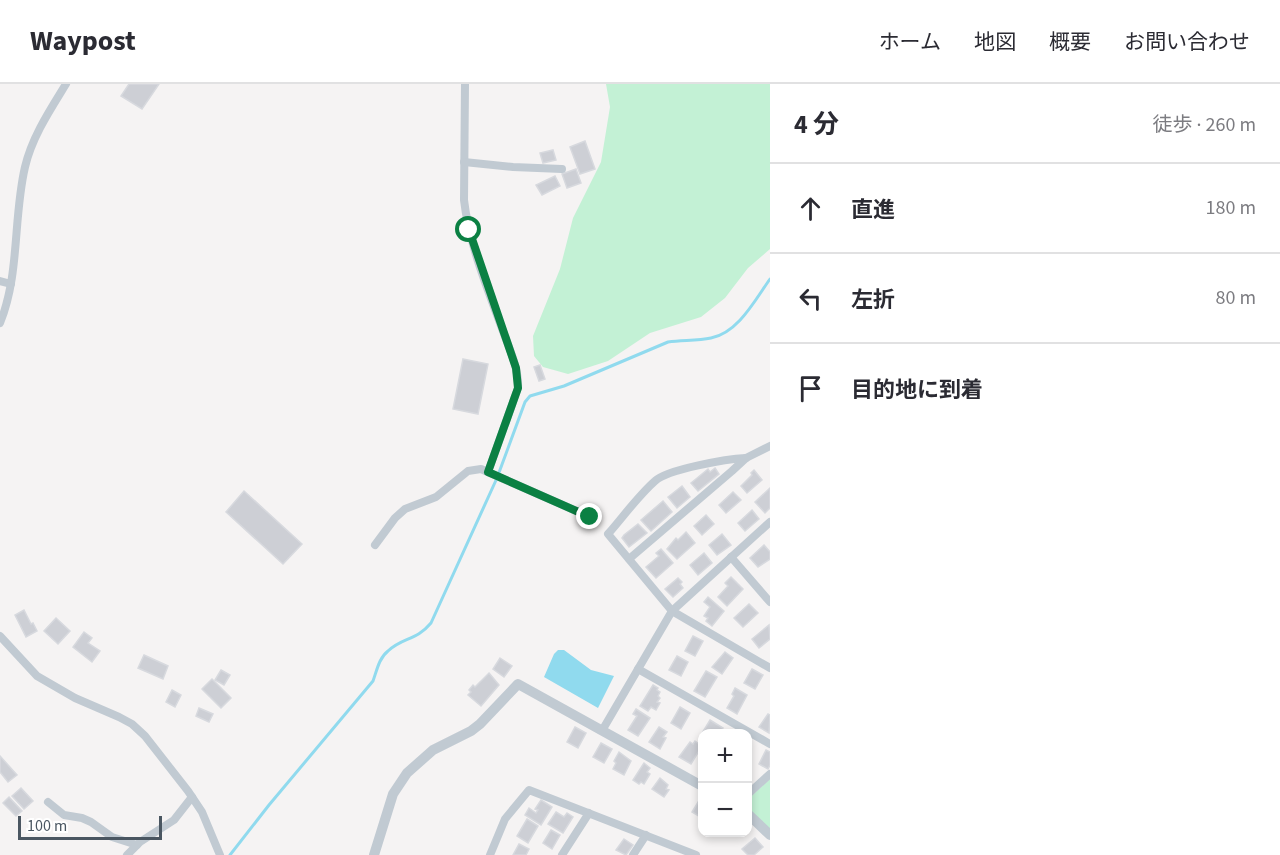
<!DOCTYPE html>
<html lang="ja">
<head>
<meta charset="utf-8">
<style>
	:root { --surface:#fff; --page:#f7f7f7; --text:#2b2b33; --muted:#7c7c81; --line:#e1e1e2 }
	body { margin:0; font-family:"Source Sans 3","Noto Sans JP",sans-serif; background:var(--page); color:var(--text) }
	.controls { position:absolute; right:18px; bottom:18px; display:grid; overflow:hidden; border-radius:12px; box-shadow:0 3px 9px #0003 }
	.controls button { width:54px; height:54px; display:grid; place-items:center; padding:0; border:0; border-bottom:2px solid var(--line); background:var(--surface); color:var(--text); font:30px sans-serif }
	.scale { position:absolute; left:18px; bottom:15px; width:144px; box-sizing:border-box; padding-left:6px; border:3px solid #4a5661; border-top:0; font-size:16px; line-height:21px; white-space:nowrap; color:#4a5661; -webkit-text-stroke:4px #fff; paint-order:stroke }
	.stop { position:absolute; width:18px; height:18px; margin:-14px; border:4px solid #0b8043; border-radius:50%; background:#fff }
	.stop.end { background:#0b8043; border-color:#fff; box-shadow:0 2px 6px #0008 }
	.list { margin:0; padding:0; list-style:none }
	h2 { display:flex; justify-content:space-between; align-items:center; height:78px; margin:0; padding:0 24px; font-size:26px }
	h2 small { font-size:20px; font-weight:400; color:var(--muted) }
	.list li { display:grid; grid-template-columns:39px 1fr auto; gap:18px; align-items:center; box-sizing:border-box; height:90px; padding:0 24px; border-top:2px solid var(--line) }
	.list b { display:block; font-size:22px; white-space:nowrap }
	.list em { font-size:20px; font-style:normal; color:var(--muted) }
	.icon { flex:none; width:33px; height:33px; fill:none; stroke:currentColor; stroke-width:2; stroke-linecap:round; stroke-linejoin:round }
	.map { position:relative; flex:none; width:770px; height:771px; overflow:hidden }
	header { display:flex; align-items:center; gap:36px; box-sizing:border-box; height:84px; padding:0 30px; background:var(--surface); border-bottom:2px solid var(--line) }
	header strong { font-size:28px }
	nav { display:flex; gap:33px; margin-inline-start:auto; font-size:21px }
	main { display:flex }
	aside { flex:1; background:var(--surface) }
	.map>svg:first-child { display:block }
	.green { fill:#c3f1d5 }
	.water { fill:#90daee }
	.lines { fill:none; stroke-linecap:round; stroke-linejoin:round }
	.stream { stroke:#90daee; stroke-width:3 }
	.building { fill:#cdcfd5; stroke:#d7d9de; stroke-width:1.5 }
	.minor { stroke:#c1cad2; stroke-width:8 }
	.tertiary { stroke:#c1cad2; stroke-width:10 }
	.route { stroke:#0b8043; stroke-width:8 }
</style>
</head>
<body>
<header>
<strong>Waypost</strong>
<nav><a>ホーム</a><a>地図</a><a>概要</a><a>お問い合わせ</a></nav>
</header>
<main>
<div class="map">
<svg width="770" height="771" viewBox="0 0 770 771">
	<rect width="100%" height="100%" fill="#f5f3f3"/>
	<!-- green -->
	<g class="green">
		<polygon points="606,0 770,0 770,165 748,184 725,214 701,233 650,249 608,277 568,290 543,283 534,272 533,252 560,185 573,134 601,78 610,23"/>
		<polygon points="770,695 770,746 748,726 748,715"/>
	</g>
	<!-- water -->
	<polygon class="water" points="558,566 564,566 591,586 614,592 598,624 544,593 554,570"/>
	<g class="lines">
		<!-- stream -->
		<path class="stream" d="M 230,771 L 269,721 L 373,597 C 377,586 379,574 388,567 C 403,553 416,557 431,539 L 497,394 L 525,318 L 530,312 L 564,302 L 668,258 C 683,256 697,257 711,254 C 738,249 755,216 770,195"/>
	</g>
	<!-- building -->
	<g class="building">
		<polygon points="129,0 159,0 142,25 121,12"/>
		<polygon points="585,57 595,85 580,90 570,63"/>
		<polygon points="553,66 556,76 543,79 540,69"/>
		<polygon points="576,85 581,99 567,104 562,90"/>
		<polygon points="555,92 560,102 542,111 536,101"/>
		<polygon points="463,275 488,280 478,330 453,325"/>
		<polygon points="540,281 545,295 539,297 534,283"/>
		<polygon points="715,384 719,390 698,407 691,399 708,385 710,388"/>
		<polygon points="754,386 762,396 747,409 741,402 752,391 751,389"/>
		<polygon points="682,402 690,413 677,424 668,413"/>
		<polygon points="770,404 770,424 765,429 755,418"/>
		<polygon points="244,407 302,460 283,480 226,428"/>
		<polygon points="733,408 741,416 726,429 719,421"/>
		<polygon points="663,417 672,428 651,447 641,436"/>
		<polygon points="752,426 759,435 745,447 738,439"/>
		<polygon points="706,431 714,440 702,451 694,442"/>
		<polygon points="638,440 647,449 629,463 622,454 624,451"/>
		<polygon points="686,448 695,459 677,475 667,465 676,454 678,456"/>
		<polygon points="722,450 731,461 717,471 709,461"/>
		<polygon points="764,461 770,468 770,475 758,483 750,474"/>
		<polygon points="661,465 673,479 656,494 646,483 659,472 656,469"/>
		<polygon points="704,469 712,479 698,491 690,481"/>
		<polygon points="731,493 743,505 727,522 718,513 728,502 725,499"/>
		<polygon points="678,494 682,498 680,500 683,504 673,513 665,505"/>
		<polygon points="708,513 724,527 712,542 706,537 708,534 704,532 710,523 704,518"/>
		<polygon points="749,520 758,529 743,543 734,534"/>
		<polygon points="24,526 31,540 33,539 37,547 26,553 15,531"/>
		<polygon points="56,534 70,547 58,560 44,547"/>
		<polygon points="769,541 770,555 759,564 752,555"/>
		<polygon points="84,548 92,554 88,559 100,567 92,578 73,563"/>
		<polygon points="693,552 703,557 695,572 685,567"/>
		<polygon points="725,568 733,574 722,590 712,583"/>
		<polygon points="144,571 168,582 163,595 138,584"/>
		<polygon points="677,572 688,578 681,592 669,586"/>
		<polygon points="500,574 512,582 504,593 493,585"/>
		<polygon points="752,585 763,591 755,605 744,599"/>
		<polygon points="221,586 230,591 224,601 215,596"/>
		<polygon points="706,587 717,593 705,613 694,607"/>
		<polygon points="489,589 499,601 481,622 468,611 471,608 469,606 473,601 475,603"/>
		<polygon points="212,595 231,614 221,624 202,605"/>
		<polygon points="653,601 658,604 657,606 660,608 658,612 660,614 657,618 660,619 656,626 651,623 648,627 640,622"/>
		<polygon points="735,604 747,611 737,630 727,624 734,612 732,610"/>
		<polygon points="172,606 181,611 175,623 166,618"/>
		<polygon points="680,623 690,629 681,645 671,639"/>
		<polygon points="199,624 213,630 209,638 196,632"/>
		<polygon points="636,625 650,634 638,652 628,646 637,632 633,630"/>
		<polygon points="768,630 770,631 769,649 759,643"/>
		<polygon points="710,636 723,644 719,650 702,650 702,652 701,651"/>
		<polygon points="575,643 586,649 578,664 567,658"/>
		<polygon points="659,643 667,648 663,653 666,654 660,665 649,658"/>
		<polygon points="695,657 702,662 691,680 679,673 690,658 693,660"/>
		<polygon points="601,659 612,665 604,679 593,673"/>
		<polygon points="766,666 770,668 770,681 768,685 759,680"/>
		<polygon points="619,668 631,677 624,691 613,685 616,679 614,677"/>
		<polygon points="0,672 17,691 8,698 0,688"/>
		<polygon points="644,679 650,684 647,688 650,690 644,700 641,698 639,700 633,696"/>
		<polygon points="660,694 668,701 666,705 669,706 664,713 652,705"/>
		<polygon points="21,704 33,717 24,725 12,712"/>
		<polygon points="9,713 22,727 16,732 3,719"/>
		<polygon points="700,715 702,717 702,734 692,728"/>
		<polygon points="541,716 552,723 541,741 525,731 529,724 536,729 538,726 535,725"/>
		<polygon points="556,728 564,733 567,729 573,733 563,749 548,740"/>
		<polygon points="527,735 538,742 528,759 517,752"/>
		<polygon points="551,746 560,751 552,765 543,759"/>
		<polygon points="755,754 763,763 754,771 748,771 742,765"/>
		<polygon points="624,755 633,761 626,771 616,766"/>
		<polygon points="519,760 529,765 526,771 513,771"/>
	</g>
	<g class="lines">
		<!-- minor -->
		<g class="minor">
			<path d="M 465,0 L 464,116 C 469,159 486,201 501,242 C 508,262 519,283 518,304 L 488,388"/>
			<polyline points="464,78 513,83 562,85"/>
			<polyline points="0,197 11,200"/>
			<path d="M 0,239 C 20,190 13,134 25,83 C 32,53 50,26 66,0"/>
			<path d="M 746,374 C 727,375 668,385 655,397 C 638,412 623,433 608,450 L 672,527 L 770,584"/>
			<polyline points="375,461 395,434 405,425 436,413 468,387 481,385 590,433"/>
			<polyline points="731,473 770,518"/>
			<polyline points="629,475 732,387 746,374 770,362"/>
			<polyline points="0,552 37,592 75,614 119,633 132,640 145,652 188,707 202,728 220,771"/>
			<polyline points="638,585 770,660"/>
			<polyline points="603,645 672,527 770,438"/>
			<polyline points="748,710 770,690"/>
			<polyline points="48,718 64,731 82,734 91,738 112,753 137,761"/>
			<polyline points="127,771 140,758 174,736 192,713"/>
			<polyline points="490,771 505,735 529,706 696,771"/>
			<polyline points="562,771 589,729"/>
			<polyline points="633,771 646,751"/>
		</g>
		<!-- tertiary -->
		<g class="tertiary">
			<polyline points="748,730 770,751"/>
			<polyline points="374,771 393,710 407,689 433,666 471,647 480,640 518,600 702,702"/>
		</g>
	</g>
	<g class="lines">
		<!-- route -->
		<polyline class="route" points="469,146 516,284 518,304 488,388 590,433"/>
	</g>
</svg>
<div class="controls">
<button>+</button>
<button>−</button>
</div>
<div class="scale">100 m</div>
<div class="stop" style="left:469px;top:146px"></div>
<div class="stop end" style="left:590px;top:433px"></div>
</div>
<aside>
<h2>4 分<small>徒歩 · 260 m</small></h2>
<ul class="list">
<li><svg class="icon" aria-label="ahead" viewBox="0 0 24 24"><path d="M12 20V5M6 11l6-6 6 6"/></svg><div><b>直進</b></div><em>180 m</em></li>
<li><svg class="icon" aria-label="left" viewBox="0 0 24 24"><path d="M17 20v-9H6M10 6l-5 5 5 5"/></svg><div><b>左折</b></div><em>80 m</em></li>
<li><svg class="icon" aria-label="arrive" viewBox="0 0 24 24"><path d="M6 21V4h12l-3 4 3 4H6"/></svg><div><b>目的地に到着</b></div></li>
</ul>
</aside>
</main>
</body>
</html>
